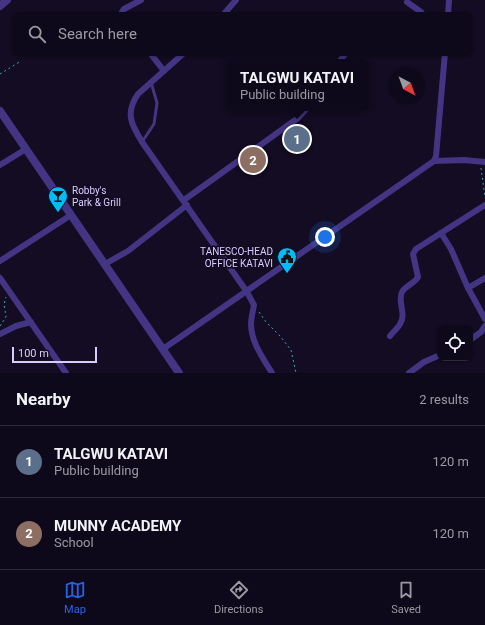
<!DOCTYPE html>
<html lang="en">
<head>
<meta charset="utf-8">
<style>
	:root { --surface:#0e091a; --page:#1c1727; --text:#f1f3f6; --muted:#9b9aa2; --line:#2e2a39; --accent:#2563eb }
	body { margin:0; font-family:Roboto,sans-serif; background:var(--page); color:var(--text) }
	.controls { position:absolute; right:12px; bottom:12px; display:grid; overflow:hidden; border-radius:8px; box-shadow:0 1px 3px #0004 }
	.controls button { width:36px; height:36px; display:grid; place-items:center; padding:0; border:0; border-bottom:1px solid var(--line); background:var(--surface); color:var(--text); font:20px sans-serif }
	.compass { position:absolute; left:389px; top:68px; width:36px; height:36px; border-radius:50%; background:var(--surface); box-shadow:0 1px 3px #0004; rotate:139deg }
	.scale { position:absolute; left:12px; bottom:10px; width:85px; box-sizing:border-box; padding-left:4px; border:2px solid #d9cdff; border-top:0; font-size:11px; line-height:14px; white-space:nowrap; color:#d9cdff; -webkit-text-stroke:3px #130c22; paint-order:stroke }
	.you { position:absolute; left:325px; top:237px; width:14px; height:14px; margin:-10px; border:3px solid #fff; border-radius:50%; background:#1a73e8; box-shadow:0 0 0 6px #1a73e833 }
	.badge { display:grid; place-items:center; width:26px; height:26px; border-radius:50%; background:var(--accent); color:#fff; font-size:13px; font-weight:700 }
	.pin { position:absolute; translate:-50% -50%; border:2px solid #fff; box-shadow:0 1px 4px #0006 }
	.popup { position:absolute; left:225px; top:59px; width:144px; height:52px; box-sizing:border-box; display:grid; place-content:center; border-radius:8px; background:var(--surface); filter:drop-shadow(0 1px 3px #0005); font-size:13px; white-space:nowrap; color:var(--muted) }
	.popup b { font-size:15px; color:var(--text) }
	.popup::after { content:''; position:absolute; left:50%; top:100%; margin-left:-8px; border:8px solid transparent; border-top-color:var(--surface) }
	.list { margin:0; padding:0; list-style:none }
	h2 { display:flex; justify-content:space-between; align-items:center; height:52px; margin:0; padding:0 16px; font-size:17px }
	h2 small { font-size:13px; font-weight:400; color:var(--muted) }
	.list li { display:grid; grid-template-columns:26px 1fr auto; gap:12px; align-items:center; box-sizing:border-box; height:72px; padding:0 16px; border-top:1px solid var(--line) }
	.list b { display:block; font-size:15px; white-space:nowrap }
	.list p { margin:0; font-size:13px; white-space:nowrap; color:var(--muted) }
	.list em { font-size:13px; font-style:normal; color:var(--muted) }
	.icon { flex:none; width:22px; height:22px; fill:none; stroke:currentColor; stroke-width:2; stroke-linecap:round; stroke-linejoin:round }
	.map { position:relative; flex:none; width:485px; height:373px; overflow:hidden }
	.search { position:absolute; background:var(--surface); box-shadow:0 1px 3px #0004; left:12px; right:12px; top:12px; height:44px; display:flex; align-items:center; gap:10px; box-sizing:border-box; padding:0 14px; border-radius:8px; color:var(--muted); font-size:15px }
	.sheet { height:196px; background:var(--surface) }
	nav { display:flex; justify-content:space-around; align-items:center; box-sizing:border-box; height:56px; border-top:1px solid var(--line); background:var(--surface); font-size:11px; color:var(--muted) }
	nav a { display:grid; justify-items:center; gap:2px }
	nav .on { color:var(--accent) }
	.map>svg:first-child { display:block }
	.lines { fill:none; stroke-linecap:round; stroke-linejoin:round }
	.path { stroke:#29acb7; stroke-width:1; stroke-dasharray:2 3; stroke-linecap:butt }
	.service { stroke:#433583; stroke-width:3 }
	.minor { stroke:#433583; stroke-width:6 }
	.tertiary { stroke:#433583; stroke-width:8 }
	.labels { text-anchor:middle; stroke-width:3.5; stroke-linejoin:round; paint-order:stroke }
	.poi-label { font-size:10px; fill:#d9cdff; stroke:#130c22; text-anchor:start }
</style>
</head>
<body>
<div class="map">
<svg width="485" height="373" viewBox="0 0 485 373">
	<rect width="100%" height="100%" fill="#130c22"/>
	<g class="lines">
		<!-- path -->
		<g class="path">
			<polyline points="0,74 21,61"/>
			<polyline points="481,168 485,197"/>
			<polyline points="259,312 266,322 280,336 291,350 296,373"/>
			<polyline points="0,326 6,317 4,304 6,297"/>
		</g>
		<!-- service -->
		<polyline class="service" points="142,142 154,124 157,103 151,82"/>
		<!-- minor -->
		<g class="minor">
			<polyline points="407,2 421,12 423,15"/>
			<polyline points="122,15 122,12 124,9 141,0"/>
			<polyline points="223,15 236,0"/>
			<polyline points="448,15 449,0"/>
			<polyline points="150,53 164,71"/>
			<path d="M 184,53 L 138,94 C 125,113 131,124 142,142 L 247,292 L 254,305 C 253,311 251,318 251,324 C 251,342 263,358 272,373"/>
			<polyline points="339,62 346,53"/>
			<polyline points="434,161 464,160 485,162"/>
			<polyline points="0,165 26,149"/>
			<polyline points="184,200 298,118 307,108"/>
			<polyline points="441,233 451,249 468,288 485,319"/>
			<polyline points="0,261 71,215"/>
			<polyline points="105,264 128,251 187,205"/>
			<polyline points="0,278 66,373"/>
			<polyline points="468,288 485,278"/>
			<polyline points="0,334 16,326 31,322"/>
			<path d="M 390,336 C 393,332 398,328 400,324 C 407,314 397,302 402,292 C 405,286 414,284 418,277 L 413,254 L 416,249 L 485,205"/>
			<polyline points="470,340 481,332 485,326"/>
			<polyline points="163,349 434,161 436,156 445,53"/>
			<polyline points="409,373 424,362 440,355"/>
		</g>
		<!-- tertiary -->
		<g class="tertiary">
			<polyline points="0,6 7,0"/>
			<polyline points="0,111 179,373"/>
		</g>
	</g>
	<!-- icons -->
	<defs>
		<symbol id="bar-pin" viewBox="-11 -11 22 30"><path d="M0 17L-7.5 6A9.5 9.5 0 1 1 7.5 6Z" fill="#00bdf8" stroke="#130c22"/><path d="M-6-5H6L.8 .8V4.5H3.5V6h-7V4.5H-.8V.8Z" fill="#111"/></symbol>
		<symbol id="civic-pin" viewBox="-11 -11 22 30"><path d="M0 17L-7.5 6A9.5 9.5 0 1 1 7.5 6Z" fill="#00bdf8" stroke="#130c22"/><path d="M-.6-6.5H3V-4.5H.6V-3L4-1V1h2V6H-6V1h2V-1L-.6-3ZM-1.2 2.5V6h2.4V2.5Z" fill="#111"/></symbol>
	</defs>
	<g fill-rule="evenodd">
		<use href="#bar-pin" x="47" y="185" width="22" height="30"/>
		<use href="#civic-pin" x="276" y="246" width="22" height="30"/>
	</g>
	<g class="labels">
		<!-- poi labels -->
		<g class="poi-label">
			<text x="72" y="194">Robby's<tspan x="72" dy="12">Park &amp; Grill</tspan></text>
			<text x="273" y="255" text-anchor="end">TANESCO-HEAD<tspan x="273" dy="12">OFFICE KATAVI</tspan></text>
		</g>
	</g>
</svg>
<div class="controls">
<button><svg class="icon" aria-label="locate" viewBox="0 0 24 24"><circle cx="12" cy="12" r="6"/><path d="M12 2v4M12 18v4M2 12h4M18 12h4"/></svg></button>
</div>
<svg class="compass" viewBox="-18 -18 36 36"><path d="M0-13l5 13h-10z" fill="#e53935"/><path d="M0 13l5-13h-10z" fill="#9b9aa2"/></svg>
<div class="scale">100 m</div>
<div class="you"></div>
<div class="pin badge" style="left:297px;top:139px;background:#5c6f8a">1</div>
<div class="popup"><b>TALGWU KATAVI</b>Public building</div>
<div class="pin badge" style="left:253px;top:160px;background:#8d6e63">2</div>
<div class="search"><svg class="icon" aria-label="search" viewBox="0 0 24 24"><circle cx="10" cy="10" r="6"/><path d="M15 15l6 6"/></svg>Search here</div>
</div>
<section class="sheet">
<h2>Nearby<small>2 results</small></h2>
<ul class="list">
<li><span class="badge" style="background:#5c6f8a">1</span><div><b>TALGWU KATAVI</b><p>Public building</p></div><em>120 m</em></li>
<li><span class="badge" style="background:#8d6e63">2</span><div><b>MUNNY ACADEMY</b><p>School</p></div><em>120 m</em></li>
</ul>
</section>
<nav>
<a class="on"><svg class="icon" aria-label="map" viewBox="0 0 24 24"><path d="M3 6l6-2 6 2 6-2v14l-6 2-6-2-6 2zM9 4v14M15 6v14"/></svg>Map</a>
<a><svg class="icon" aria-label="directions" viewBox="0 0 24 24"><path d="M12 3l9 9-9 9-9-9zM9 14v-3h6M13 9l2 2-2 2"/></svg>Directions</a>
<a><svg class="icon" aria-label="saved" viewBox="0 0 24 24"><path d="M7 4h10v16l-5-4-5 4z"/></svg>Saved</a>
</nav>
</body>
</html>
